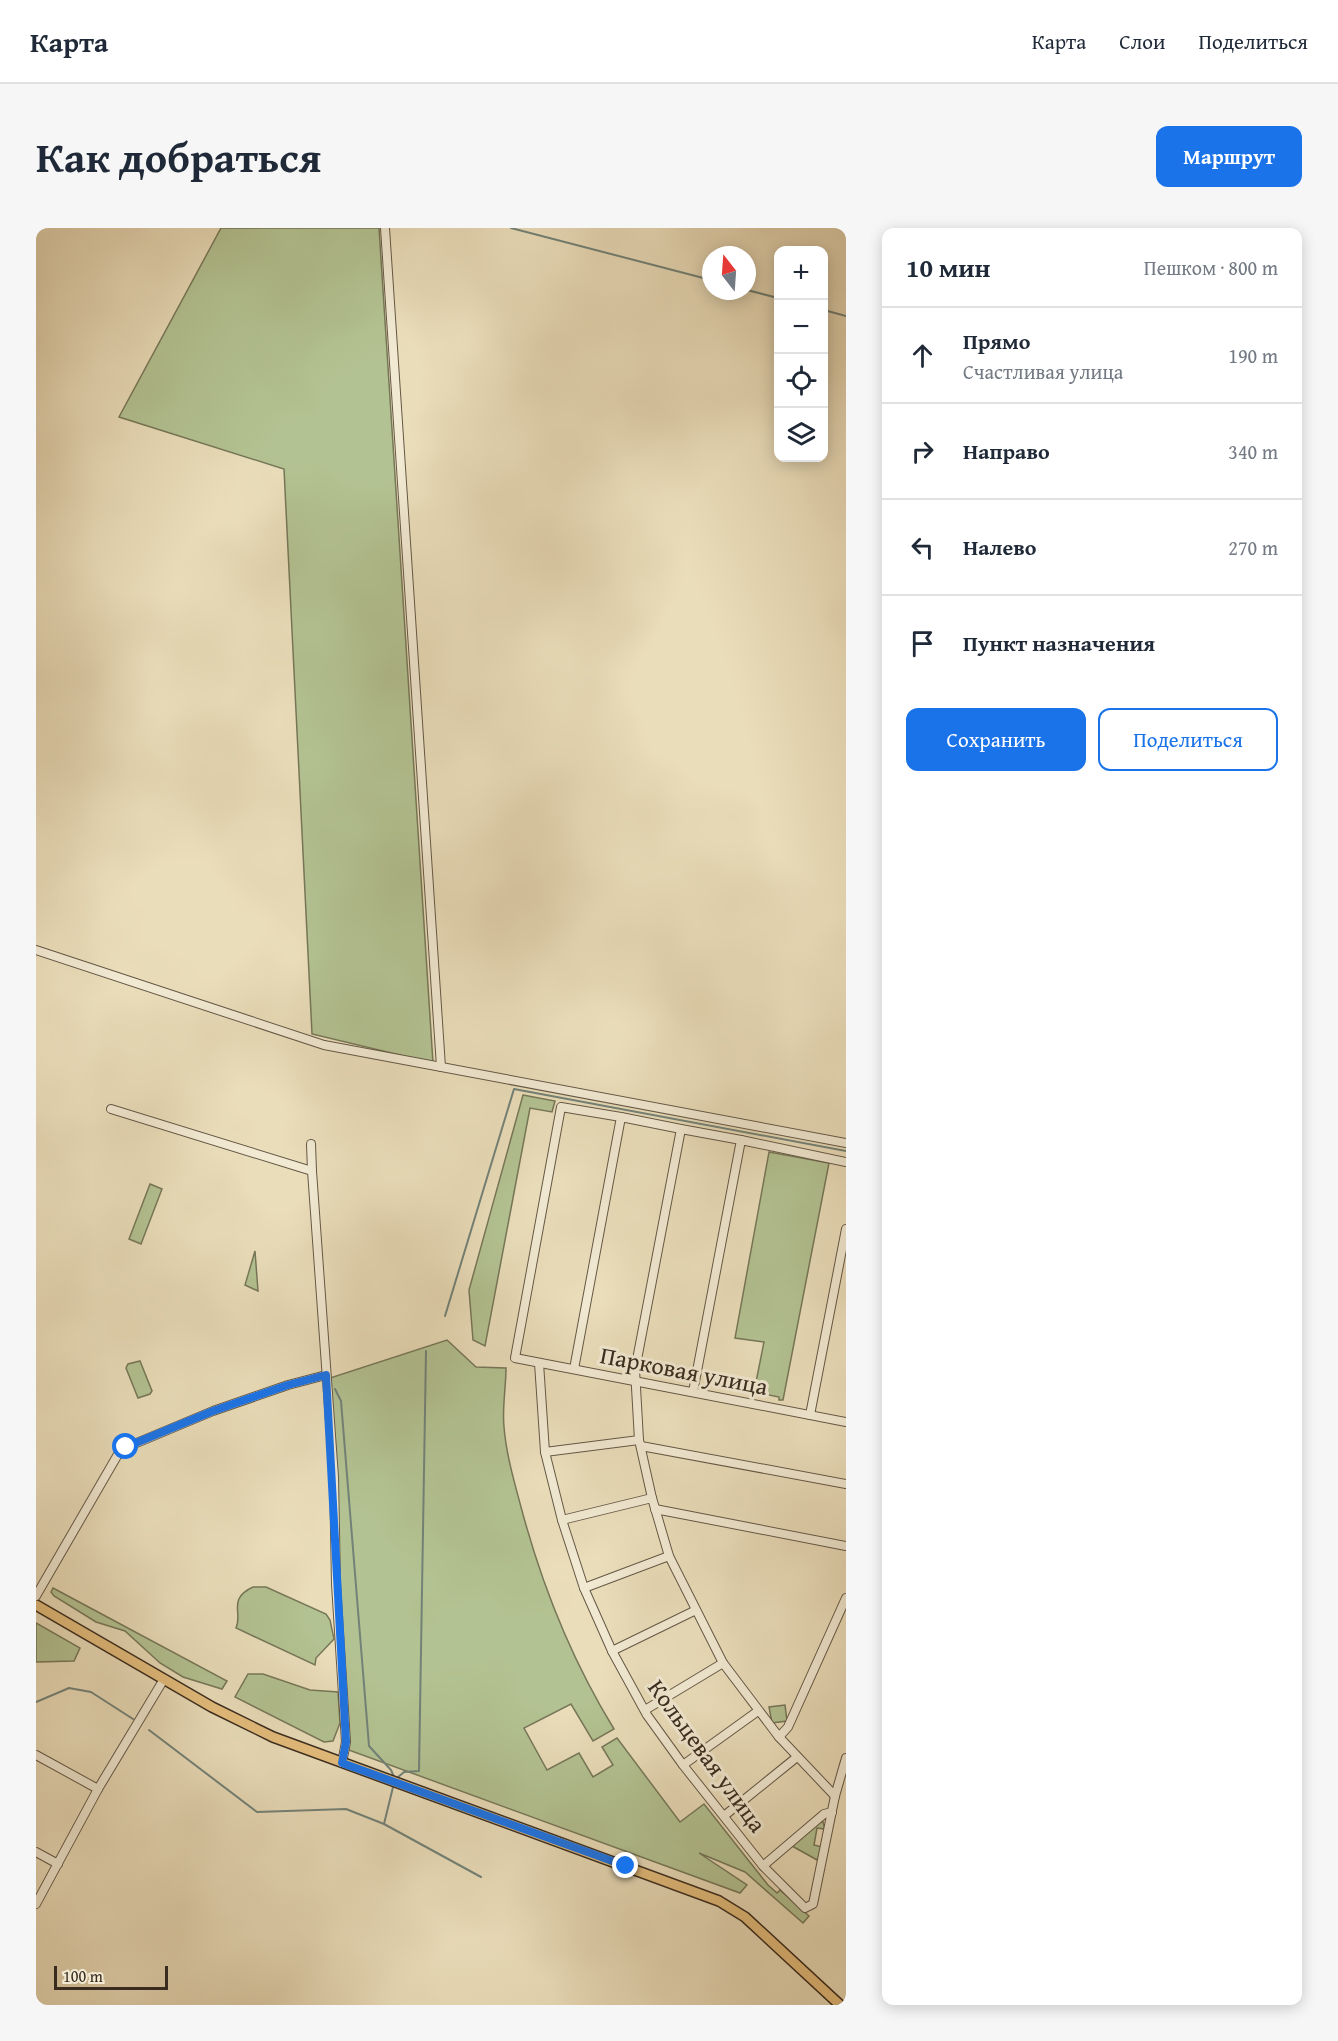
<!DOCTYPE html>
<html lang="ru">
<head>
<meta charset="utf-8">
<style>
	:root { --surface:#fff; --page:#f6f6f7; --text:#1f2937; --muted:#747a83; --line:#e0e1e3; --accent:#1a73e8 }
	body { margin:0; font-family:"Gentium Book Plus",serif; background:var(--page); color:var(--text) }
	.controls { position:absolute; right:18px; top:18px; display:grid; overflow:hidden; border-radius:12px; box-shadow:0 3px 15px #0003 }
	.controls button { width:54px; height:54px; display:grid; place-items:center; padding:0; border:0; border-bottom:2px solid var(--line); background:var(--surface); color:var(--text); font:30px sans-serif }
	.compass { position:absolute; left:666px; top:18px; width:54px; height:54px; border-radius:50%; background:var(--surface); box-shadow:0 3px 15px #0003; rotate:343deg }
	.scale { position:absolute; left:18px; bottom:15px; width:114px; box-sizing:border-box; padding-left:6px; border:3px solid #392c1f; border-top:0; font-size:16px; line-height:21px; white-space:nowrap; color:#392c1f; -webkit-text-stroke:4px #f1e9d2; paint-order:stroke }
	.stop { position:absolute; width:18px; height:18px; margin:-14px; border:4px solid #1a73e8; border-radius:50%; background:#fff }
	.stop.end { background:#1a73e8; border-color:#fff; box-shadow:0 2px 6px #0008 }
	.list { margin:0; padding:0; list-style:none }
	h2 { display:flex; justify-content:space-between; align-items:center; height:78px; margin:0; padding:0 24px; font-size:26px }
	h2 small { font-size:20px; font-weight:400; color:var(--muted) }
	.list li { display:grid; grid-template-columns:39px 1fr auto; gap:18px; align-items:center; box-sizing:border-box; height:96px; padding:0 24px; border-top:2px solid var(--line) }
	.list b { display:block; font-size:22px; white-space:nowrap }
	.list p { margin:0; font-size:20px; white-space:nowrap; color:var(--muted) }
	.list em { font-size:20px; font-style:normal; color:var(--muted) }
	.actions { display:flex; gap:12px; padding:18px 24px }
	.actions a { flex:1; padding:14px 0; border:2px solid var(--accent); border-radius:12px; text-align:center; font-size:21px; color:var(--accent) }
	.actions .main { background:var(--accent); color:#fff }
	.icon { flex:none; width:33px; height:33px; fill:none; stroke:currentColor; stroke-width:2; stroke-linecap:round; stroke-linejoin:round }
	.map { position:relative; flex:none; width:810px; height:1777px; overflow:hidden; border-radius:12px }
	header { display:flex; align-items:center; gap:36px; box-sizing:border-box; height:84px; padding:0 30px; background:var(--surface); border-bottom:2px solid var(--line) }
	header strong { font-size:28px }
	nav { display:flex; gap:33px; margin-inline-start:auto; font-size:21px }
	.intro { display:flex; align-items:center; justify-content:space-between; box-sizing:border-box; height:144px; padding:0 36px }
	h1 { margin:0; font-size:42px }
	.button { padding:15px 27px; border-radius:12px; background:var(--accent); color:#fff; font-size:21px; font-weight:700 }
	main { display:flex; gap:36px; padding:0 36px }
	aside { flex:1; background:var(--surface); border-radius:12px; box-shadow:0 3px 15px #0003 }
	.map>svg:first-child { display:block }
	.green { fill:#b3c292; stroke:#767758; stroke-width:1.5 }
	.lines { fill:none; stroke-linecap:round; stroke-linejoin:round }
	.stream { stroke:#728278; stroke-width:2 }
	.minor-casing { stroke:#655846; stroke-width:10 }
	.major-casing { stroke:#392c1f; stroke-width:12 }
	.minor { stroke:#f1e9d2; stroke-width:8 }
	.major { stroke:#e5be7d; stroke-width:9 }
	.route { stroke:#1a73e8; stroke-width:8 }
	.labels { text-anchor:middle; stroke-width:6; stroke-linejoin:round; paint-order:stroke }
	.street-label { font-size:24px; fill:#392c1f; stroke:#f1e9d2 }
</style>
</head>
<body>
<header>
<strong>Карта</strong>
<nav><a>Карта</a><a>Слои</a><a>Поделиться</a></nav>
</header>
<div class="intro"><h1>Как добраться</h1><a class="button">Маршрут</a></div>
<main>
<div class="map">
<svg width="810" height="1777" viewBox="0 0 810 1777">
	<rect width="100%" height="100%" fill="#eaddba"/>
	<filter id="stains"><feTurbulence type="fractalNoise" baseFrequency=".00333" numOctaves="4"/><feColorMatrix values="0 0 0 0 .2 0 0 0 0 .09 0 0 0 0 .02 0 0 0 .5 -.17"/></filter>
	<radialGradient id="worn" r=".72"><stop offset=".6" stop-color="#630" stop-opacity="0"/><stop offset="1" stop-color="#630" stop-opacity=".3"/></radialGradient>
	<!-- green -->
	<g class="green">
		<polygon points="185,0 343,0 397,835 276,806 248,241 83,189"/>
		<polygon points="487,867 519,873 516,884 494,880 449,1118 437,1112 433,1062"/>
		<polygon points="733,924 793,935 747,1172 743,1172 743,1169 718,1164 728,1114 699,1110"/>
		<polygon points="114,956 126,961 105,1016 93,1011"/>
		<polygon points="219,1023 222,1063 209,1057"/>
		<path d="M 411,1112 L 440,1139 L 470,1140 C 470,1159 466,1180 468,1199 C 470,1225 478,1253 485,1279 C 506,1358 535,1431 578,1501 L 557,1513 L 535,1476 L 488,1500 L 511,1542 L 543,1525 L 557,1549 L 577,1537 L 566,1519 L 581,1510 L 644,1594 L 668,1576 L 732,1657 L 741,1665 L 744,1662 L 773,1688 L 767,1695 L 709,1644 L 663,1625 L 711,1657 L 704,1665 L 310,1521 L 291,1151 Z"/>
		<polygon points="104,1133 116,1163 114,1166 102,1170 90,1140 92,1136"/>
		<path d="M 217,1359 L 230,1359 L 290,1386 L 294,1392 L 298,1411 L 280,1430 L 279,1437 L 200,1400 C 207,1385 191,1371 217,1359 Z"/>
		<polygon points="17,1360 191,1453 186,1461 147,1449 124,1435 89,1403 60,1394 18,1368 15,1364"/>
		<polygon points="0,1395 44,1420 38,1433 0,1434"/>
		<polygon points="212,1446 227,1446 274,1462 302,1464 304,1495 297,1513 288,1514 199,1469"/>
		<polygon points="749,1477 751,1493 736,1495 733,1479"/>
		<polygon points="782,1594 787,1594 789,1601 781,1600 778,1617 786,1619 783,1633 756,1618"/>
	</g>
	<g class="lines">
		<!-- stream -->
		<g class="stream">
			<polyline points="475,0 675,52"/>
			<polyline points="711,62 742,70"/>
			<polyline points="788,82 810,88"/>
			<polyline points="409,1088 478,861 810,923"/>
			<polyline points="299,1161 305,1173 333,1518 355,1542 358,1549"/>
			<polyline points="0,1474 33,1460 55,1464 97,1491"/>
			<polyline points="113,1502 221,1584 310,1581 348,1596 445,1649"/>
			<polyline points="361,1550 368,1544 383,1543 390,1123"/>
			<polyline points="348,1596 358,1555"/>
		</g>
		<defs>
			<g id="minor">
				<polyline points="349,0 405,839"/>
				<polyline points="0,722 288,817 810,915"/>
				<polyline points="75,881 276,943 298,1249 300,1356 310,1514 306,1535"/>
				<polyline points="585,889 525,879 479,1130 810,1194"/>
				<polyline points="705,912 645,901 599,1142 603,1212 616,1270 633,1328 687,1435 743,1509 799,1568"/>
				<polyline points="275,916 276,943"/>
				<polyline points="503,1135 509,1224 526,1292 548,1360 576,1423 611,1487 647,1537 727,1638 769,1680 777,1676 799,1568 810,1530"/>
				<polyline points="538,1141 585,889 645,901"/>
				<polyline points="657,1164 705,912 810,934"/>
				<polyline points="774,1187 810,1001"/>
				<polyline points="605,1218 810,1256"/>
				<polyline points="509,1224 603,1212"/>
				<polyline points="619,1281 810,1318"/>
				<polyline points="526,1292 616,1270"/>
				<polyline points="548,1360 633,1328"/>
				<polyline points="0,1368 81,1228 91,1219 177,1183 252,1157 290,1147"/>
				<polyline points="576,1423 658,1383"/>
				<polyline points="609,1482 687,1435"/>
				<polyline points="743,1509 752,1499 810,1370"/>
				<polyline points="0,1527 62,1561"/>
				<polyline points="647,1537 722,1483"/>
				<polyline points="688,1588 761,1529"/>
				<polyline points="0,1624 22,1636"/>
				<polyline points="727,1638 788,1586 796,1584"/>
				<polyline points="0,1676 62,1561 128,1451"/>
			</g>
			<polyline id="major" points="0,1377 176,1479 237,1509 683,1673 709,1689 804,1777"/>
		</defs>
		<!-- minor casing -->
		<use href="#minor" class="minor-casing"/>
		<!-- major casing -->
		<use href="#major" class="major-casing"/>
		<!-- minor -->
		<use href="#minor" class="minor"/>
		<!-- major -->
		<use href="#major" class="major"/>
	</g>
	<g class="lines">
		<!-- route -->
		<polyline class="route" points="90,1219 177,1183 252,1157 290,1147 310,1514 306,1535 590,1638"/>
	</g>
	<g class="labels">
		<!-- street labels -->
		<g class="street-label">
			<text transform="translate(648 1143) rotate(11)" y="8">Парковая улица</text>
			<text transform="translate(671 1528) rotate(54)" y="8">Кольцевая улица</text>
		</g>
	</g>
	<rect width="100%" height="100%" filter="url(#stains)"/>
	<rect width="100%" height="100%" fill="url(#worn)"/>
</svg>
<div class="controls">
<button>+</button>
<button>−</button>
<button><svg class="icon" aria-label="locate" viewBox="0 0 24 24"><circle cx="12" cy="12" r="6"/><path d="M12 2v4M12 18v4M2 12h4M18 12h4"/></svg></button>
<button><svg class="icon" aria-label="layers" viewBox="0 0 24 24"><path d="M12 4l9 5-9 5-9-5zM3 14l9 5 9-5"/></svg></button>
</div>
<svg class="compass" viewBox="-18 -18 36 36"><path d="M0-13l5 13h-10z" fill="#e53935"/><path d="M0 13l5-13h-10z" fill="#747a83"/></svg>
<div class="scale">100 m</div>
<div class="stop" style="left:90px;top:1219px"></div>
<div class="stop end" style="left:590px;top:1638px"></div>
</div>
<aside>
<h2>10 мин<small>Пешком · 800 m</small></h2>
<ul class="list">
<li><svg class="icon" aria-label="ahead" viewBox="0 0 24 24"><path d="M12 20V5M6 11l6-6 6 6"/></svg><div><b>Прямо</b><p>Счастливая улица</p></div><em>190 m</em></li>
<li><svg class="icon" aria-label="right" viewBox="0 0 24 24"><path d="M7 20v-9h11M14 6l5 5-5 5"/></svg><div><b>Направо</b></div><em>340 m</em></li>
<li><svg class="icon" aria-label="left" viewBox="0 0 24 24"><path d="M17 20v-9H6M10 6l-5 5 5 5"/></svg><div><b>Налево</b></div><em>270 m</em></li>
<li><svg class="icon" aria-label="arrive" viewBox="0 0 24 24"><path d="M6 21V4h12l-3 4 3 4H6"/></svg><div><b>Пункт назначения</b></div></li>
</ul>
<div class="actions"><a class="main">Сохранить</a><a>Поделиться</a></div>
</aside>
</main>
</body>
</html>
